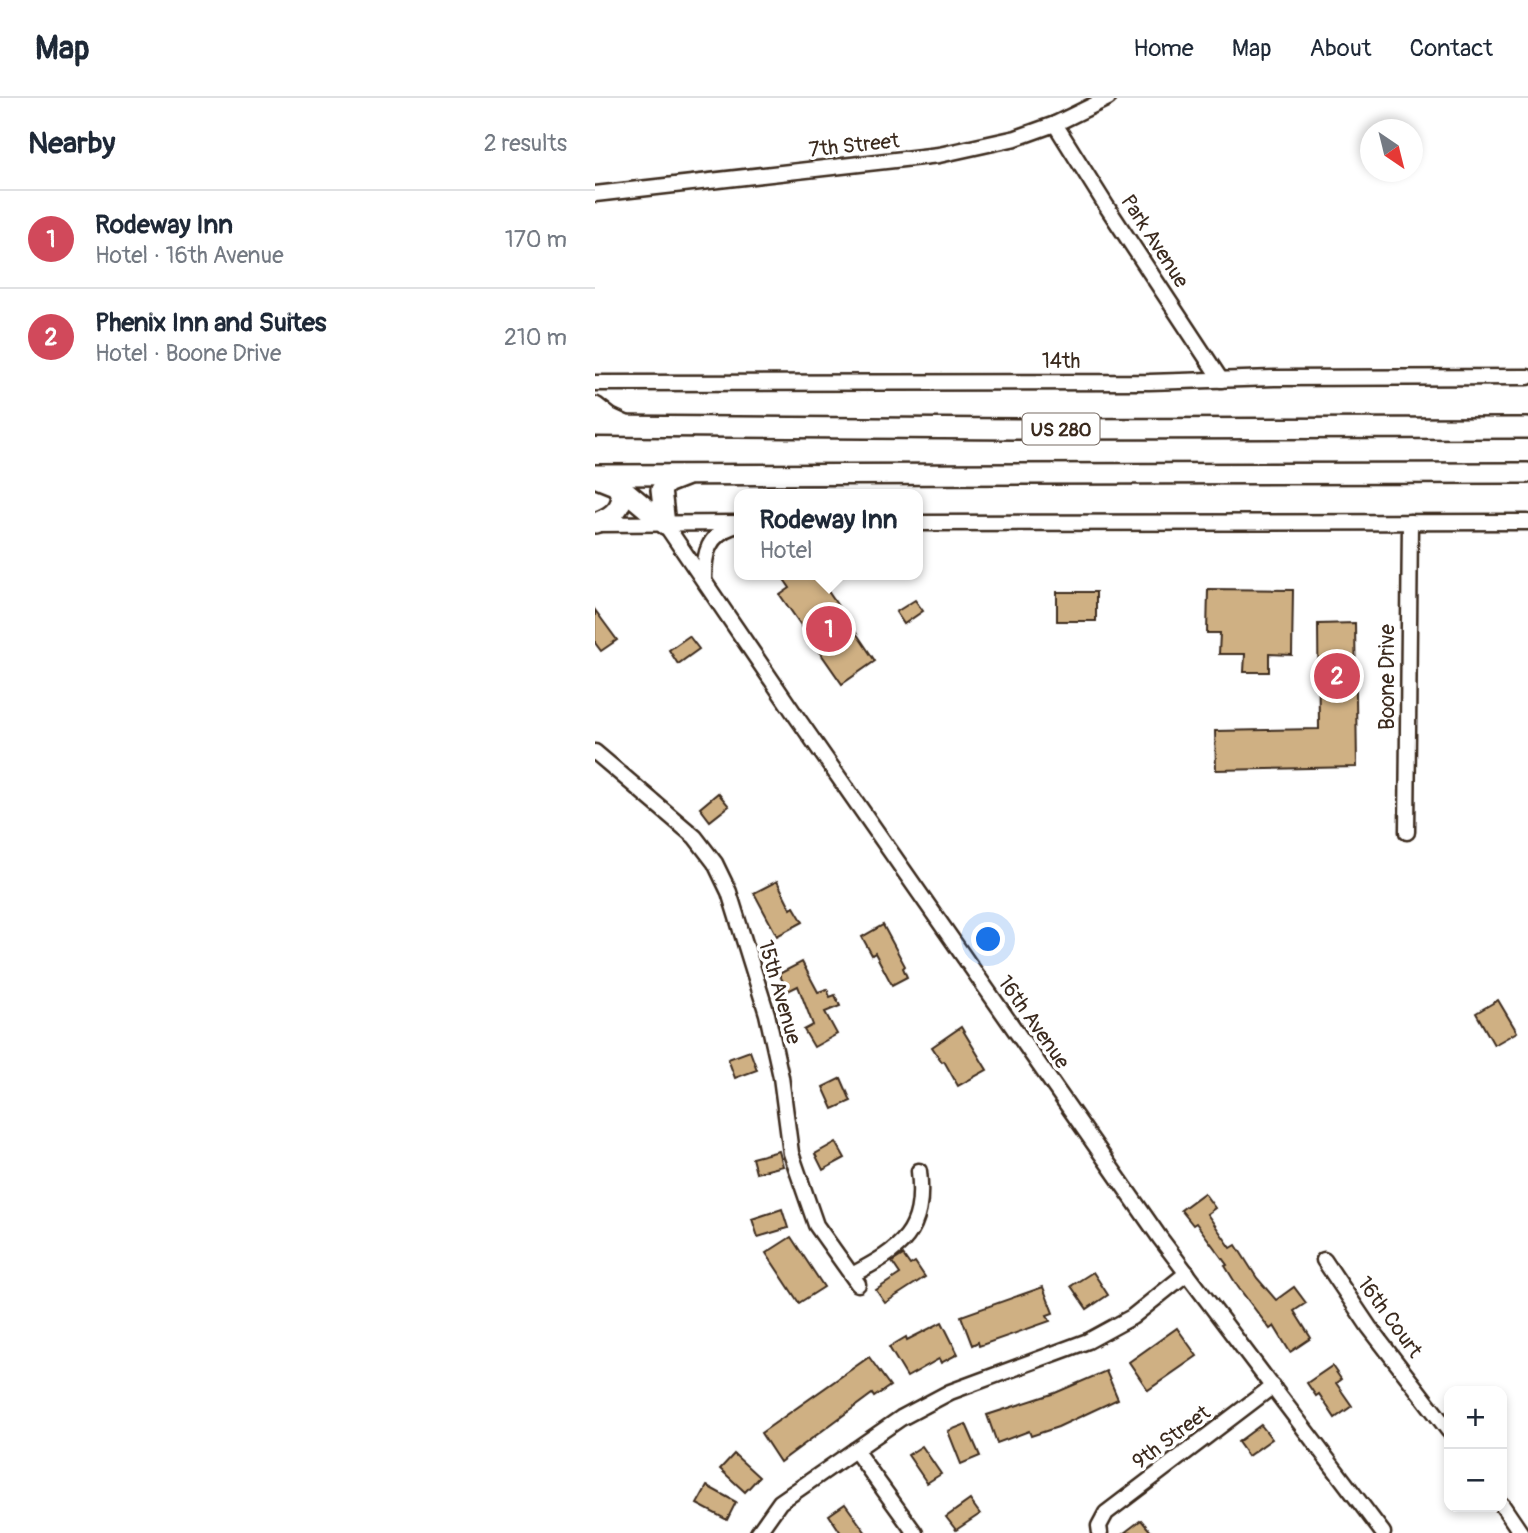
<!DOCTYPE html>
<html lang="en">
<head>
<meta charset="utf-8">
<style>
	:root { --surface:#fff; --page:#f6f6f7; --text:#1f2937; --muted:#747a83; --line:#e0e1e3; --accent:#d1495b }
	body { margin:0; font-family:Pangolin,sans-serif; background:var(--page); color:var(--text) }
	.controls { position:absolute; right:21px; bottom:21px; display:grid; overflow:hidden; border-radius:14px; box-shadow:0 4px 10px #0003 }
	.controls button { width:63px; height:63px; display:grid; place-items:center; padding:0; border:0; border-bottom:2px solid var(--line); background:var(--surface); color:var(--text); font:35px sans-serif }
	.compass { position:absolute; left:765px; top:21px; width:63px; height:63px; border-radius:50%; background:var(--surface); box-shadow:0 4px 10px #0003; rotate:145deg }
	.you { position:absolute; left:394px; top:842px; width:24px; height:24px; margin:-18px; border:5px solid #fff; border-radius:50%; background:#1a73e8; box-shadow:0 0 0 10px #1a73e833 }
	.badge { display:grid; place-items:center; width:46px; height:46px; border-radius:50%; background:var(--accent); color:#fff; font-size:23px; font-weight:700 }
	.pin { position:absolute; translate:-50% -50%; border:4px solid #fff; box-shadow:0 2px 7px #0006 }
	.popup { position:absolute; left:139px; top:391px; width:189px; height:91px; box-sizing:border-box; display:grid; place-content:center; border-radius:14px; background:var(--surface); filter:drop-shadow(0 2px 5px #0005); font-size:23px; white-space:nowrap; color:var(--muted) }
	.popup b { font-size:26px; color:var(--text) }
	.popup::after { content:''; position:absolute; left:50%; top:100%; margin-left:-14px; border:14px solid transparent; border-top-color:var(--surface) }
	.list { margin:0; padding:0; list-style:none }
	h2 { display:flex; justify-content:space-between; align-items:center; height:91px; margin:0; padding:0 28px; font-size:30px }
	h2 small { font-size:23px; font-weight:400; color:var(--muted) }
	.list li { display:grid; grid-template-columns:46px 1fr auto; gap:21px; align-items:center; box-sizing:border-box; height:98px; padding:0 28px; border-top:2px solid var(--line) }
	.list b { display:block; font-size:26px; white-space:nowrap }
	.list p { margin:0; font-size:23px; white-space:nowrap; color:var(--muted) }
	.list em { font-size:23px; font-style:normal; color:var(--muted) }
	.map { position:relative; flex:none; width:933px; height:1435px; overflow:hidden }
	header { display:flex; align-items:center; gap:42px; box-sizing:border-box; height:98px; padding:0 35px; background:var(--surface); border-bottom:2px solid var(--line) }
	header strong { font-size:33px }
	nav { display:flex; gap:38px; margin-inline-start:auto; font-size:24px }
	main { display:flex }
	aside { flex:1; background:var(--surface) }
	.map>svg:first-child { display:block }
	.building { fill:#cfb083; stroke:#3b2a1e; stroke-width:2 }
	.lines { fill:none; stroke-linecap:round; stroke-linejoin:round }
	.minor-casing { stroke:#3b2a1e; stroke-width:19 }
	.highway-casing { stroke:#3b2a1e; stroke-width:24 }
	.minor { stroke:#fff; stroke-width:14 }
	.highway { stroke:#fff; stroke-width:19 }
	.labels { text-anchor:middle; stroke-width:7; stroke-linejoin:round; paint-order:stroke }
	.shield { fill:#fff; stroke:#766a62; stroke-width:2 }
	.shield-label { font-size:19px; font-weight:bold; fill:#3b2a1e }
	.street-label { font-size:21px; fill:#3b2a1e; stroke:#fff }
</style>
</head>
<body>
<header>
<strong>Map</strong>
<nav><a>Home</a><a>Map</a><a>About</a><a>Contact</a></nav>
</header>
<main>
<aside>
<h2>Nearby<small>2 results</small></h2>
<ul class="list">
<li><span class="badge">1</span><div><b>Rodeway Inn</b><p>Hotel · 16th Avenue</p></div><em>170 m</em></li>
<li><span class="badge">2</span><div><b>Phenix Inn and Suites</b><p>Hotel · Boone Drive</p></div><em>210 m</em></li>
</ul>
</aside>
<div class="map">
<svg width="933" height="1435" viewBox="0 0 933 1435">
	<rect width="100%" height="100%" fill="#fff"/>
	<filter id="ink" filterUnits="userSpaceOnUse"><feTurbulence type="fractalNoise" baseFrequency=".0143" numOctaves="2"/><feDisplacementMap in="SourceGraphic" scale="14" xChannelSelector="R" yChannelSelector="G"/><feConvolveMatrix kernelMatrix="1 2 1 2 8 2 1 2 1" color-interpolation-filters="sRGB"/></filter>
	<g filter="url(#ink)">
		<!-- building -->
		<g class="building">
			<polygon points="186,477 222,477 280,563 247,586 185,497 195,490"/>
			<polygon points="613,491 698,492 697,557 674,556 674,574 649,574 650,556 624,556 625,535 612,535"/>
			<rect x="462" y="494" width="39" height="29"/>
			<polygon points="320,502 328,513 309,526 301,514"/>
			<polygon points="0,512 22,542 6,553 0,545"/>
			<polygon points="760,525 762,669 621,672 620,633 724,631 723,526"/>
			<polygon points="94,538 104,551 83,566 74,552"/>
			<polygon points="123,695 134,708 115,723 105,710"/>
			<polygon points="182,783 196,811 199,809 208,824 182,838 159,795"/>
			<polygon points="288,827 310,868 308,870 312,879 297,887 280,855 277,857 267,839"/>
			<polygon points="207,864 223,894 232,891 235,899 240,897 245,908 230,914 242,936 219,949 209,932 218,927 203,888 193,893 184,876"/>
			<polygon points="903,902 922,934 899,947 881,915"/>
			<polygon points="366,929 392,972 363,988 349,963 347,964 337,949"/>
			<polygon points="155,953 162,972 140,980 133,961"/>
			<polygon points="246,980 256,1003 238,1011 228,989"/>
			<polygon points="241,1044 250,1060 228,1072 220,1056"/>
			<polygon points="184,1053 188,1068 161,1075 157,1060"/>
			<polygon points="609,1095 620,1110 612,1116 636,1150 641,1147 662,1180 681,1202 699,1189 711,1205 699,1213 716,1240 695,1254 679,1228 675,1231 643,1189 630,1168 632,1167 601,1125 598,1127 586,1112"/>
			<polygon points="187,1111 193,1130 163,1139 157,1121"/>
			<polygon points="196,1139 229,1189 204,1205 171,1155"/>
			<polygon points="308,1157 315,1167 320,1164 330,1179 290,1205 281,1192 305,1176 297,1164"/>
			<polygon points="498,1174 513,1197 492,1211 476,1188"/>
			<polygon points="448,1189 458,1215 452,1217 455,1223 384,1248 383,1244 377,1247 366,1218"/>
			<polygon points="347,1224 363,1256 346,1265 344,1261 312,1279 294,1249 311,1239 312,1242"/>
			<polygon points="582,1230 602,1258 553,1292 534,1264"/>
			<polygon points="274,1259 295,1288 279,1299 277,1296 185,1364 166,1335"/>
			<polygon points="737,1268 746,1281 741,1285 757,1308 740,1320 724,1296 721,1298 712,1285"/>
			<polygon points="511,1273 523,1301 463,1329 436,1338 434,1333 402,1345 392,1317 460,1295"/>
			<polygon points="371,1326 385,1358 366,1366 353,1333"/>
			<polygon points="666,1327 677,1341 653,1358 643,1344"/>
			<polygon points="327,1348 346,1376 332,1385 313,1357"/>
			<polygon points="139,1356 164,1379 150,1394 125,1371"/>
			<polygon points="112,1388 141,1404 132,1422 102,1406"/>
			<polygon points="375,1402 385,1416 361,1432 351,1419"/>
			<polygon points="250,1406 271,1435 246,1435 234,1417"/>
			<polygon points="546,1422 557,1435 529,1435"/>
		</g>
		<g class="lines">
			<defs>
				<g id="minor">
					<polyline points="460,26 512,109 626,282"/>
					<polyline points="0,96 344,57 421,40 460,26 513,0"/>
					<polyline points="0,285 554,284 679,280 933,279"/>
					<polyline points="323,425 933,424"/>
					<polyline points="1,426 145,425"/>
					<polyline points="70,426 201,618 565,1140 788,1435"/>
					<path d="M 109,481 C 109,455 113,437 139,428"/>
					<polyline points="0,654 100,739 120,765 134,794 172,916 186,979 196,1055 221,1127 263,1186"/>
					<polyline points="812,734 815,424"/>
					<polyline points="729,1162 774,1229 854,1333"/>
					<path d="M 257,1177 C 307,1150 331,1135 324,1073"/>
					<polyline points="260,1352 320,1435"/>
					<polyline points="907,1407 926,1435"/>
					<polyline points="163,1435 185,1404 306,1320 355,1294 493,1243 537,1219 592,1175"/>
					<polyline points="505,1435 504,1428 511,1415 678,1288"/>
				</g>
				<g id="highway">
					<polyline points="0,309 14,320 29,327"/>
					<polyline points="0,328 422,331 933,330"/>
					<polyline points="0,377 933,375"/>
					<polyline points="2,380 27,390 70,426"/>
					<path d="M 0,425 C 14,420 24,414 27,400 L 22,388"/>
					<polyline points="70,426 66,392 72,385 90,378"/>
				</g>
			</defs>
			<!-- minor casing -->
			<use href="#minor" class="minor-casing"/>
			<!-- highway casing -->
			<use href="#highway" class="highway-casing"/>
			<!-- minor -->
			<use href="#minor" class="minor"/>
			<!-- highway -->
			<use href="#highway" class="highway"/>
		</g>
	</g>
	<g class="labels">
		<!-- shield labels -->
		<rect class="shield" x="427.5" y="315.5" width="77" height="31" rx="5"/>
		<g class="shield-label">
			<text x="466" y="338">US 280</text>
		</g>
		<!-- street labels -->
		<g class="street-label">
			<text transform="translate(259 47) rotate(-6)" y="7">7th Street</text>
			<text transform="translate(560 143) rotate(57)" y="7">Park Avenue</text>
			<text x="466" y="270">14th</text>
			<text transform="translate(792 579) rotate(-90)" y="7">Boone Drive</text>
			<text transform="translate(185 894) rotate(74)" y="7">15th Avenue</text>
			<text transform="translate(439 924) rotate(55)" y="7">16th Avenue</text>
			<text transform="translate(795 1219) rotate(54)" y="7">16th Court</text>
			<text transform="translate(576 1339) rotate(-37)" y="7">9th Street</text>
		</g>
	</g>
</svg>
<div class="controls">
<button>+</button>
<button>−</button>
</div>
<svg class="compass" viewBox="-18 -18 36 36"><path d="M0-13l5 13h-10z" fill="#e53935"/><path d="M0 13l5-13h-10z" fill="#747a83"/></svg>
<div class="you"></div>
<div class="pin badge" style="left:234px;top:531px">1</div>
<div class="popup"><b>Rodeway Inn</b>Hotel</div>
<div class="pin badge" style="left:742px;top:578px">2</div>
</div>
</main>
</body>
</html>
